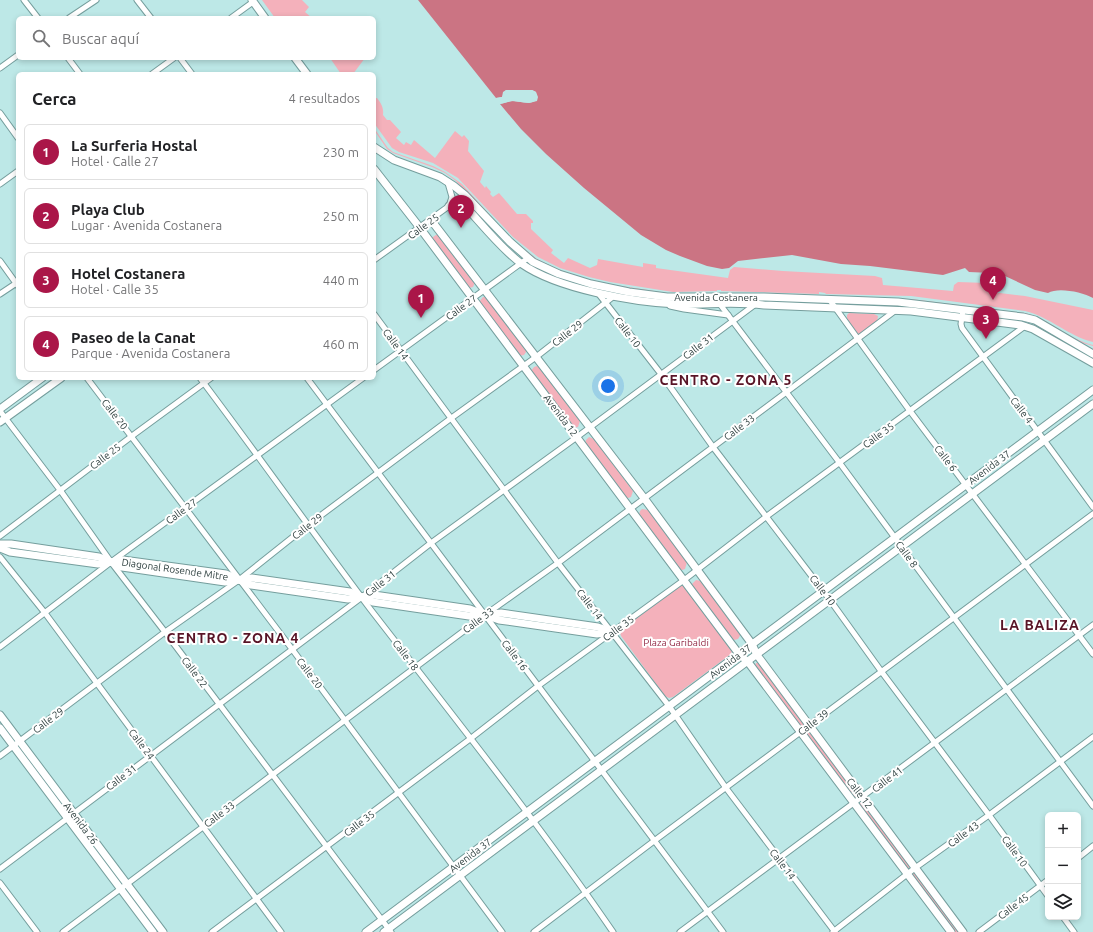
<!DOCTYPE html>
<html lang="es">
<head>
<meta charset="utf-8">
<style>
	:root { --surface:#fff; --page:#f2f2f2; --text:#202124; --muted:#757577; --line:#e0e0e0; --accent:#aa1648 }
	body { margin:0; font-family:Ubuntu,sans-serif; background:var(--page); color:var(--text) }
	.controls { position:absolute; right:12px; bottom:12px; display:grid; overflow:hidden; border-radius:6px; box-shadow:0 2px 6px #0003 }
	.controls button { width:36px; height:36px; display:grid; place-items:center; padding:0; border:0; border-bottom:1px solid var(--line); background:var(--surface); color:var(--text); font:20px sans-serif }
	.you { position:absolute; left:608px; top:386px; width:14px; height:14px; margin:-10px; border:3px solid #fff; border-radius:50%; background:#1a73e8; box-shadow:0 0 0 6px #1a73e833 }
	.badge { display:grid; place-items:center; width:26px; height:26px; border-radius:50%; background:var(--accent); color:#fff; font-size:13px; font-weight:700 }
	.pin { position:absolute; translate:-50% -33px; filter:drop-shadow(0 1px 2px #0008) }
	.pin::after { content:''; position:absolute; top:21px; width:14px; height:12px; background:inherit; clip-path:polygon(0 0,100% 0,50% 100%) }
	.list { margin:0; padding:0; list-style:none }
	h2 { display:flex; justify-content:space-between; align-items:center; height:52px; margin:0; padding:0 16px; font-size:17px }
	h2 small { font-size:13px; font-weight:400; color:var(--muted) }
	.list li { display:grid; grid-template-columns:26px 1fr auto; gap:12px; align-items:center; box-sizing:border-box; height:56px; margin:0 8px 8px; padding:0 8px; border:1px solid var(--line); border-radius:6px }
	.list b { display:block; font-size:15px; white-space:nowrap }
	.list p { margin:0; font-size:13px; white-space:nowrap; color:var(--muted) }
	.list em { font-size:13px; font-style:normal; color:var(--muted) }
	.icon { flex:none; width:22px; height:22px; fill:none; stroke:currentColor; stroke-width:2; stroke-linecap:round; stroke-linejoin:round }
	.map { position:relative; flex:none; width:1093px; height:932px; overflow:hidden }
	.search { position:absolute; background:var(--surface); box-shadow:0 2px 6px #0003; left:16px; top:16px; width:360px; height:44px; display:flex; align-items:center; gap:10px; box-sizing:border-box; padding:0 14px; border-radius:6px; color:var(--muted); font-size:15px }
	.panel { position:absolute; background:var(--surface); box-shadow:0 2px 6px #0003; left:16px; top:72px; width:360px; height:308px; border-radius:6px }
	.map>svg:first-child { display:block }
	.green { fill:#f4b1bb }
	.water { fill:#cb7483 }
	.pier { fill:#bde8e7 }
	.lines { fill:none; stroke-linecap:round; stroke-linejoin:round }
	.street-casing { stroke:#759e9d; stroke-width:7 }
	.secondary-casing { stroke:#759e9d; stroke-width:9 }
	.street { stroke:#fff; stroke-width:5 }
	.secondary { stroke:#fff; stroke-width:7 }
	.labels { text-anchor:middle; stroke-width:4; stroke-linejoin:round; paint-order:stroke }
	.street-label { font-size:10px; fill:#2c3e3d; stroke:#fff }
	.park-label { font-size:10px; fill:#922a45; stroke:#fff }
	.district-label { font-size:14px; font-weight:bold; letter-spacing:1px; fill:#581426; stroke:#fff }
</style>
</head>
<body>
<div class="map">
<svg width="1093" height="932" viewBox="0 0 1093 932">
	<rect width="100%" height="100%" fill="#bde8e7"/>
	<!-- green -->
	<g class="green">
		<polygon points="262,0 302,0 309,7 305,12 312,18 275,18"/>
		<polygon points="330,58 365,58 353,74 341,74"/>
		<path d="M 374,98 L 377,98 C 381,103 384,108 383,115 L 387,120 L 390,120 L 401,132 L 396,138 L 404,145 L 406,142 L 411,145 L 414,140 L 435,158 L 455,131 L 462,137 L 464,135 L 469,141 L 468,151 L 484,171 L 480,182 L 485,188 L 486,186 L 491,192 L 490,194 L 493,197 L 499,193 L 517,214 L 526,214 L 533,221 L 533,223 L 531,223 L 531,229 L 553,250 L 551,253 L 564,263 L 568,258 L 590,268 L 597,265 L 598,259 L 643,267 L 643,263 L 656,265 L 656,268 L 728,278 L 730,270 L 734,267 L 783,271 L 875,276 L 882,278 L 883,285 L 953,291 L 954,285 L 958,282 L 987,283 L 992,286 L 992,292 L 1025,296 L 1093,310 L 1093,342 C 1068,336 1050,317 1025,311 L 911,296 L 826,294 L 825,293 L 819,292 L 819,294 L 721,291 L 721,290 L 717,290 L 717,291 L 673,292 L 610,282 L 589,277 L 560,268 L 538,257 L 513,237 L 458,178 L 433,163 L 399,152 L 392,148 L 374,123 Z"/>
		<path d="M 374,128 L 388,148 L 393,152 L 433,166 L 445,172 L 462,184 L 511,238 L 537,259 L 560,270 L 588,279 L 615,285 L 674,294 L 749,294 L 911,299 L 1025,313 C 1050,319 1068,339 1093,345 L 1093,346 L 1076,341 L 1025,315 L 911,300 L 779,296 L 666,294 L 600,283 L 559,271 L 536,260 L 524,250 L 501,230 L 456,181 L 445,173 L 432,167 L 393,153 L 387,149 L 374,130 Z"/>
		<polygon points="439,233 475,282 473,287 469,288 430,239"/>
		<polygon points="483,297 486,297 526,348 526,352 524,355 519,356 479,302"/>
		<polygon points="849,313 874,314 878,316 877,322 861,333 858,334 847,320 847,315"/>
		<polygon points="537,366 540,368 580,421 578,427 574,428 531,371 534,367"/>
		<polygon points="589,437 594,439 633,491 631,497 628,498 625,497 585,443 586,440"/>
		<polygon points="642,509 648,510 687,562 685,569 682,570 679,569 639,515 640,511"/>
		<polygon points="696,580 701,581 741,634 738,639 734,640 731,637 693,587 692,584"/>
		<polygon points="680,586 684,586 732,651 731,654 673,697 669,698 665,696 621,636 620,633 622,629"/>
		<polygon points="756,663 759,663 805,725 802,728 755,666"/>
		<polygon points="810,731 858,795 857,798 854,798 806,734 807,732"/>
		<polygon points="863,802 910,865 909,868 906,868 859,805 860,803"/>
		<polygon points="915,872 961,932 953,932 912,875 913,873"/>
	</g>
	<!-- water -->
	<path class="water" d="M 418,0 L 1093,0 L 1093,298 C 1082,292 1058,287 1048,293 L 1035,290 L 1005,276 L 992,273 L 969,272 L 965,268 L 943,275 L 870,266 L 841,264 L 792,255 L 738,261 L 729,268 L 722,269 L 707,266 L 680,256 L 666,250 L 641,235 L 584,188 L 546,154 L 521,129 L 500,104 C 505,103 509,101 514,101 C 522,102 529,105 537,100 L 536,92 L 532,90 L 506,90 L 502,97 L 496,98 Z"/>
	<!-- pier -->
	<polygon class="pier" points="506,90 532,90 536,92 538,97 537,101 529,103 512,101 500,104 499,102 511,99 526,101 535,99 534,94 532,92 507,92 505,93 503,98 498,100 496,98 502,97 503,92"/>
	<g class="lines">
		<defs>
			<g id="street">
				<polyline points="24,0 38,18"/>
				<polyline points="137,0 151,18"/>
				<polyline points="69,18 96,0"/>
				<polyline points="231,18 253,2"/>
				<polyline points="68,58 80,74"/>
				<polyline points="180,58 192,74"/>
				<polyline points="0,68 18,55"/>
				<polyline points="152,74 174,58"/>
				<polyline points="0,113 18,138"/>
				<polyline points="0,184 18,171"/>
				<polyline points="374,260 449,206 452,197 448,183"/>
				<polyline points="0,261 18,286"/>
				<polyline points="598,293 661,374 713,447 830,600 881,671 989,815 1048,896"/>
				<polyline points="0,294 18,282"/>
				<polyline points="829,299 910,411 1093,654"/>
				<polyline points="719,303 839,462 1093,806"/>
				<polyline points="670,306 684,309 728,315"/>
				<polyline points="963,310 961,324 962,328 1093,507"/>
				<polyline points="374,314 558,563 669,706 726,788 835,932"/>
				<polyline points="374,370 528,258"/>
				<polyline points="87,378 292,649 502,932"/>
				<path d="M 200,378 C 258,455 313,533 371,610 C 453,716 537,821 613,932"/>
				<polyline points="307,378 723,932"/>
				<polyline points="0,411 60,490 111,562 165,632 391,932"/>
				<polyline points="0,536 136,433 211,378"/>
				<polyline points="0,557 45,613 281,932"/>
				<polyline points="0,647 111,562 363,378"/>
				<polyline points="0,756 165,632 239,580 308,525 450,419 536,357 614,296"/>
				<polyline points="1078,858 1093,846"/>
				<polyline points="0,869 362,597 431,543 577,437 757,303"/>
				<polyline points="0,883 37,932"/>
				<polyline points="1063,917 1074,932"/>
				<polyline points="63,932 485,615 558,563 896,310"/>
				<polyline points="212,932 470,739 538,686 684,580 767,516 1025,326"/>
				<polyline points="534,932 654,841 1093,514"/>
				<polyline points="680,932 1093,625"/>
				<polyline points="833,932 915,868 989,815 1093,737"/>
				<polyline points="979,932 1048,880"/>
			</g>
			<g id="secondary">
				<polyline points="252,0 265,18"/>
				<polyline points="295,58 307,74"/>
				<polyline points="374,147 394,160 440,177 454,186 465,195 510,242 533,262 559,274 591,284 629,292 667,297 764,297 898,302 1023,317 1035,320 1093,354"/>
				<polyline points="374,169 417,224 739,654 748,662 951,932"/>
				<path d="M 449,206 L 458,203 L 465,206 C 482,224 502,250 522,264 C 558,289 633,302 676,304 C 706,305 734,301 764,305 L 911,311 L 1021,325 L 1033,329 L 1093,363"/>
				<polyline points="431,220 644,498 752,644 757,655 963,932"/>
				<polyline points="0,409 42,378"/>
				<polyline points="0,422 61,378"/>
				<polyline points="0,544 11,544 99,557 111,562 123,560 226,574 239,580 252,578 350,592 362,597 374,595 470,609 485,615 501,613 598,627 612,632"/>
				<polyline points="0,548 10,552 98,564 111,562 122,567 225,582 239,580 251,585 348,599 362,597 373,602 469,616 485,615 499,620 597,634 611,632"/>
				<polyline points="0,715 163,932"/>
				<polyline points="0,728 153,932"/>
				<polyline points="366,932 1093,390"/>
				<polyline points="384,932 1093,404"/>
			</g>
		</defs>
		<!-- street casing -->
		<use href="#street" class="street-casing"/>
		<!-- secondary casing -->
		<use href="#secondary" class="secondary-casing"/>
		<!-- street -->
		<use href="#street" class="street"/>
		<!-- secondary -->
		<use href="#secondary" class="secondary"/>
	</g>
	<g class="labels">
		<!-- street labels -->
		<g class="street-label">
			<text transform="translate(423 226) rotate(-36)" y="4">Calle 25</text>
			<text x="716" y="301">Avenida Costanera</text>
			<text transform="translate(461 307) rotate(-36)" y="4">Calle 27</text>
			<text transform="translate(628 332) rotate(52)" y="4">Calle 10</text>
			<text transform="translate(567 333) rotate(-38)" y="4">Calle 29</text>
			<text transform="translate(396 344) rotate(54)" y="4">Calle 14</text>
			<text transform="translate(698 346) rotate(-37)" y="4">Calle 31</text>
			<text transform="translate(1022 410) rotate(53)" y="4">Calle 4</text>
			<text transform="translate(115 414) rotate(52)" y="4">Calle 20</text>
			<text transform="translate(561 415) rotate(53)" y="4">Avenida 12</text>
			<text transform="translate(739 427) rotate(-37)" y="4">Calle 33</text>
			<text transform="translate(878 435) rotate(-36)" y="4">Calle 35</text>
			<text transform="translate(105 456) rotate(-37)" y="4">Calle 25</text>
			<text transform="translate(946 458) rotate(53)" y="4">Calle 6</text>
			<text transform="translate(989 467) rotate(-37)" y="4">Avenida 37</text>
			<text transform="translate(181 511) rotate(-36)" y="4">Calle 27</text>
			<text transform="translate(307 526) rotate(-38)" y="4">Calle 29</text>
			<text transform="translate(907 554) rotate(54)" y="4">Calle 8</text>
			<text transform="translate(175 569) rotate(8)" y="4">Diagonal Rosende Mitre</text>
			<text transform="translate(380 583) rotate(-38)" y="4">Calle 31</text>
			<text transform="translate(823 590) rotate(53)" y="4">Calle 10</text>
			<text transform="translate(590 604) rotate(52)" y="4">Calle 14</text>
			<text transform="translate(478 620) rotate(-36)" y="4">Calle 33</text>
			<text transform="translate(618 628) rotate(-36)" y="4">Calle 35</text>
			<text transform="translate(406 655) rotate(53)" y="4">Calle 18</text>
			<text transform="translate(515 655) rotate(53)" y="4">Calle 16</text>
			<text transform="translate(730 661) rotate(-37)" y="4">Avenida 37</text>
			<text transform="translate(195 672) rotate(53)" y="4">Calle 22</text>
			<text transform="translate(310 673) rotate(53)" y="4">Calle 20</text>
			<text transform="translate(48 720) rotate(-37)" y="4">Calle 29</text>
			<text transform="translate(813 722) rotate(-37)" y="4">Calle 39</text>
			<text transform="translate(142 744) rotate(53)" y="4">Calle 24</text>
			<text transform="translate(121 777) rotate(-37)" y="4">Calle 31</text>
			<text transform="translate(887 779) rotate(-37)" y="4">Calle 41</text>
			<text transform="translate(860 793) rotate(53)" y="4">Calle 12</text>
			<text transform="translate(219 814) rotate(-37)" y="4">Calle 33</text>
			<text transform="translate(81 823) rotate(53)" y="4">Avenida 26</text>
			<text transform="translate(359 823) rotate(-37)" y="4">Calle 35</text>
			<text transform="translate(963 834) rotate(-36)" y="4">Calle 43</text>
			<text transform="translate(1015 851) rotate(54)" y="4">Calle 10</text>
			<text transform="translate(470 855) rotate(-37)" y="4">Avenida 37</text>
			<text transform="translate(783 864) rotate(53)" y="4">Calle 14</text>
			<text transform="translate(1013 906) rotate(-37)" y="4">Calle 45</text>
		</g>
		<!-- park labels -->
		<g class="park-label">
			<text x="676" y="646">Plaza Garibaldi</text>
		</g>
		<!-- district labels -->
		<g class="district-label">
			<text x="726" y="385">CENTRO - ZONA 5</text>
			<text x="1040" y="630">LA BALIZA</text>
			<text x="233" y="643">CENTRO - ZONA 4</text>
		</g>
	</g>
</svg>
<div class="controls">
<button>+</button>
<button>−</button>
<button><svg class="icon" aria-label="layers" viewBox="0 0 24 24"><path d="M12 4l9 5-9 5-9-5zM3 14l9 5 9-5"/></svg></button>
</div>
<div class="you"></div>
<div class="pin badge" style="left:421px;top:318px">1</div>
<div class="pin badge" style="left:461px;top:228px">2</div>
<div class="pin badge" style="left:986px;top:339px">3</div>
<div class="pin badge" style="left:993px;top:300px">4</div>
<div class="search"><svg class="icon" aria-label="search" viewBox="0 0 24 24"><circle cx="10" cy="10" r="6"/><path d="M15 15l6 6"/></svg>Buscar aquí</div>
<section class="panel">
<h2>Cerca<small>4 resultados</small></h2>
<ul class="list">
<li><span class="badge">1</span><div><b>La Surferia Hostal</b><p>Hotel · Calle 27</p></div><em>230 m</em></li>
<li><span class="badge">2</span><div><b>Playa Club</b><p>Lugar · Avenida Costanera</p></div><em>250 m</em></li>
<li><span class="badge">3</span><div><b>Hotel Costanera</b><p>Hotel · Calle 35</p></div><em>440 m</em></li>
<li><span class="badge">4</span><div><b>Paseo de la Canat</b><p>Parque · Avenida Costanera</p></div><em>460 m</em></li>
</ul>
</section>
</div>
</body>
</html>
